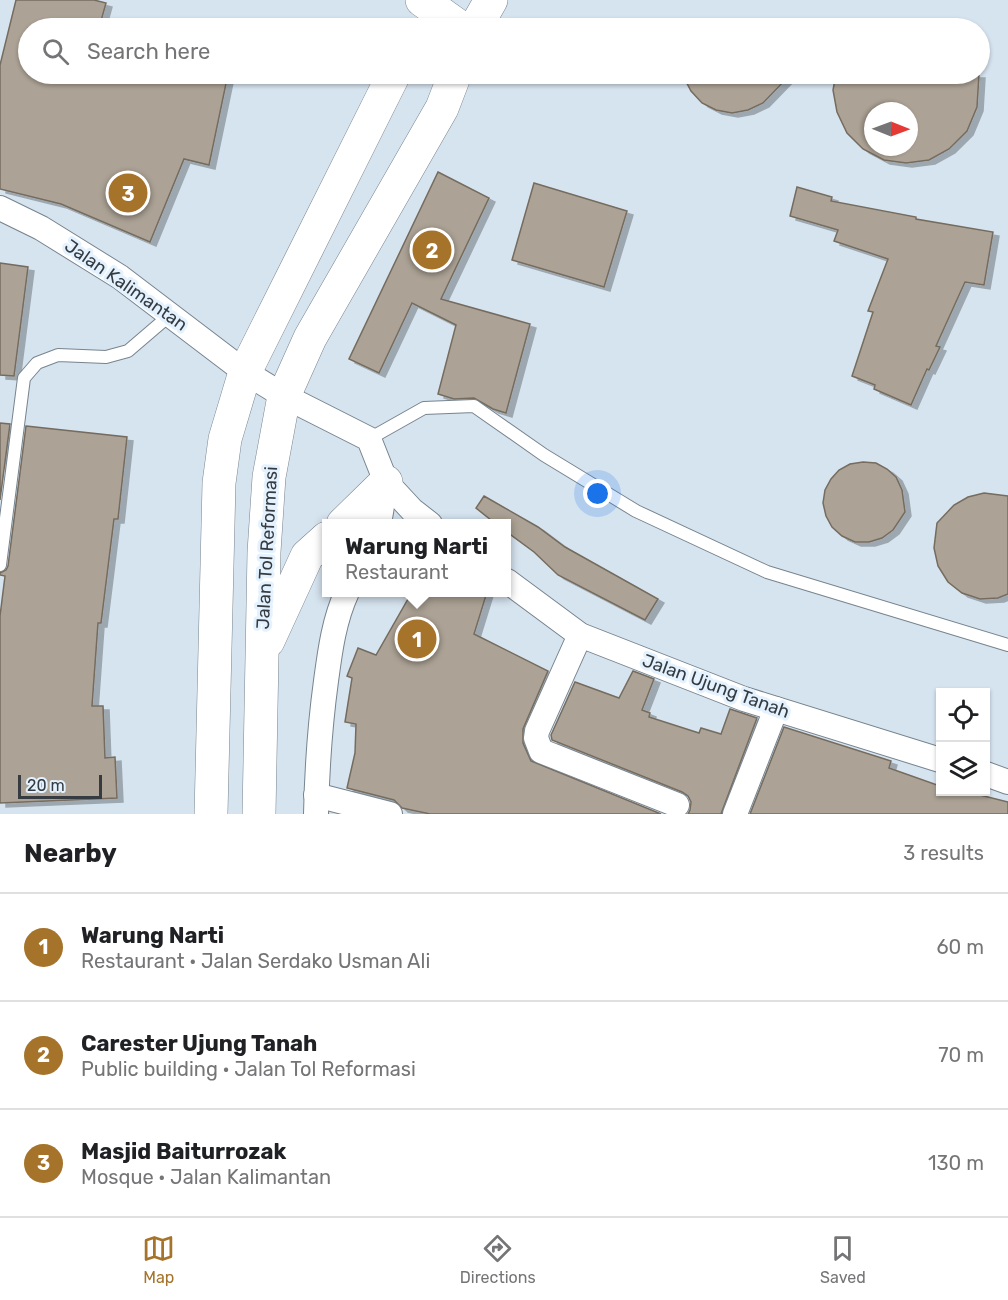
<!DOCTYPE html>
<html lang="en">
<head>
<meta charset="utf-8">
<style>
	:root { --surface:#fff; --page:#f2f2f2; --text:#202124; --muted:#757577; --line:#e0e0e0; --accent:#a57329 }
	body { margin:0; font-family:Rubik,sans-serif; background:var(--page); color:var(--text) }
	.controls { position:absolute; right:18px; bottom:18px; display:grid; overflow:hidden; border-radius:0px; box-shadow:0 2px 4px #0004 }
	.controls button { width:54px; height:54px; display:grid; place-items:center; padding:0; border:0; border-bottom:2px solid var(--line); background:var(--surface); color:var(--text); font:30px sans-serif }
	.compass { position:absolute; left:864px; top:102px; width:54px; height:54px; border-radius:50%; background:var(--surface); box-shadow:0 2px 4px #0004; rotate:91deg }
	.scale { position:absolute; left:18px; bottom:15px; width:84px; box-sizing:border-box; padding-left:6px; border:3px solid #353b40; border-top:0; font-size:16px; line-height:21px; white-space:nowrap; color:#353b40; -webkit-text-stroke:4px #e3f2fe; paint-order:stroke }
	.you { position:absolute; left:598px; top:494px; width:21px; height:21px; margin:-15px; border:4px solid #fff; border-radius:50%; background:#1a73e8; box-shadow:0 0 0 9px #1a73e833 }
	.badge { display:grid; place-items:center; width:39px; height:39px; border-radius:50%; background:var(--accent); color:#fff; font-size:20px; font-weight:700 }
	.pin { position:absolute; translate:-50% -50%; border:3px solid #fff; box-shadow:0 2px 6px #0006 }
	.popup { position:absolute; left:322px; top:519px; width:189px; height:78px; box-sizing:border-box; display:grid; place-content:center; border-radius:0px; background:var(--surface); filter:drop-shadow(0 2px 4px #0005); font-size:20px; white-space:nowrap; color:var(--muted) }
	.popup b { font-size:22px; color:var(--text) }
	.popup::after { content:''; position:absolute; left:50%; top:100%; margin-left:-12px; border:12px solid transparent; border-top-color:var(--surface) }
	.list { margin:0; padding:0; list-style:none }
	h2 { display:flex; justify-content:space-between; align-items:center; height:78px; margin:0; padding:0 24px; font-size:26px }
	h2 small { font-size:20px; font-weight:400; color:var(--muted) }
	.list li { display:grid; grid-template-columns:39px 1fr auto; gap:18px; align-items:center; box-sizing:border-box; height:108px; padding:0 24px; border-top:2px solid var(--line) }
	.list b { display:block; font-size:22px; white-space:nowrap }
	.list p { margin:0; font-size:20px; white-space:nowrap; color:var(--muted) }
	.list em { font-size:20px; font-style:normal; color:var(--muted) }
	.icon { flex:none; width:33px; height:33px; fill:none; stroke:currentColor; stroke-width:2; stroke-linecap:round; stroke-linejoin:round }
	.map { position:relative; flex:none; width:1008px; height:814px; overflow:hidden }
	.search { position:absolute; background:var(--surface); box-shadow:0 2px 4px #0004; left:18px; right:18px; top:18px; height:66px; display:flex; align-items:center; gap:15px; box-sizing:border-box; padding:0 21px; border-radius:33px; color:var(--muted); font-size:22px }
	.sheet { height:402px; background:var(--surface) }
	nav { display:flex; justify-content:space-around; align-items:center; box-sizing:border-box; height:84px; border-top:2px solid var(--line); background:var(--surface); font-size:16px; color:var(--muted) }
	nav a { display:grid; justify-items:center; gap:3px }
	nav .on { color:var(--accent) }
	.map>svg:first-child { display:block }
	.building { fill:#aca295; stroke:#756c5f; stroke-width:1.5; fill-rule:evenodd; filter:url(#shadow) }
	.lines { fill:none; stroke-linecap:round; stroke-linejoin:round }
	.lane-casing { stroke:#77848e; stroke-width:14 }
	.street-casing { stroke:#77848e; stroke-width:26 }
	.highway-casing { stroke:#77848e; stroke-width:34 }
	.lane { stroke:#fff; stroke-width:12 }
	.street { stroke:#fff; stroke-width:24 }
	.highway { stroke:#fff; stroke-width:33 }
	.labels { text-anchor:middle; stroke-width:6; stroke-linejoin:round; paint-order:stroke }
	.street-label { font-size:18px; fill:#353b40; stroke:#e3f2fe }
</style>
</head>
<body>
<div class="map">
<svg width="1008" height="814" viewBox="0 0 1008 814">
	<defs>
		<filter id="shadow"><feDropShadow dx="6" dy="4" stdDeviation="0" flood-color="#0004"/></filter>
	</defs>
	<rect width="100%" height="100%" fill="#d6e4f0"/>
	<!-- building -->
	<g class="building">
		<polygon points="16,0 94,0 106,3 99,28 28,28 28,74 228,74 209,165 184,159 150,242 61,204 0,189 0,65"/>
		<polygon points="682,74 791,74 763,103 748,110 732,113 716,110 702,103 691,91"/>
		<path d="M 836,74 L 979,74 L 977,107 L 967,131 L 949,149 L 929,160 L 906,163 L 884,160 L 863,149 L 847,133 L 837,112 L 833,90 ZM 873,111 L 909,111 L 909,147 L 873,147 Z"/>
		<polygon points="438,172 489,198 441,299 530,324 506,413 493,409 474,398 454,399 438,394 456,325 412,303 379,373 349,359"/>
		<polygon points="534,183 627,211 604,287 512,260"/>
		<polygon points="797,187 832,197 831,201 916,217 916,219 993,232 984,285 965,282 936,346 940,347 929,370 927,369 911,405 874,389 875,385 852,376 873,312 868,311 888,259 834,241 838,230 790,216"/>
		<polygon points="0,263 28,267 14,376 0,375"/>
		<polygon points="0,423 10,424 0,500"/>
		<polygon points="26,426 127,437 118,519 114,519 101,623 98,623 92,706 103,706 105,758 115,757 117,798 0,803 0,616 5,576 0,575 0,573 6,570 8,566"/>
		<polygon points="863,462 876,463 887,469 896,477 902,490 905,512 893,530 882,538 869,542 855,542 842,536 832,527 826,516 823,503 825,490 831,479 839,470 850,464"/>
		<polygon points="984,493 1008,496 1008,594 998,598 980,599 962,593 948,582 938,566 934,548 937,523 954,505 968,497"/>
		<polygon points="484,496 538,527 565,547 658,599 645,620 558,575 534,552 507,532 507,524 496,524 476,508"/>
		<polygon points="412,592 487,592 474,634 548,671 523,729 523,743 531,761 661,814 430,814 402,808 394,800 347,788 355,753 356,724 345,722 352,678 347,676 358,648 376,655"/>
		<polygon points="633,671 654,679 642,710 650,713 649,717 699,733 701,728 721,734 730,709 757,718 721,814 688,814 690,810 691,802 688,796 682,792 552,740 551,735 575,682 619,698"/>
		<polygon points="784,727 891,761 889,768 940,786 940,792 968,792 1008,802 1008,814 750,814"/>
	</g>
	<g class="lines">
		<defs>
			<g id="lane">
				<polyline points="369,439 424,408 474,406 544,455 636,511 767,572 1008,645"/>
				<polyline points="0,565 24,378 37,363 58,355 106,357 128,351 170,315"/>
			</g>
			<g id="street">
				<polyline points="0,208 41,228 120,277 245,372 284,396 369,439 386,482 412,510 430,524"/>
				<polyline points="379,524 386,482"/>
				<polyline points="507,581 580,635 744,699 940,760"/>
				<polyline points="580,635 537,731 536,738 541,751 677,805"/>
				<polyline points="986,774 1008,782"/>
				<polyline points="316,795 390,814"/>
				<path d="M 316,814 C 317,769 320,725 326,681 C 330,651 334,620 347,592"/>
				<polyline points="735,814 776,709"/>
			</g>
			<g id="highway">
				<polyline points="422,0 461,28"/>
				<polyline points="475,28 491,0"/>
				<polyline points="343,524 386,482"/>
				<polyline points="268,641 307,556 327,538"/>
				<polyline points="211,814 219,483 225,439 245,372 394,74"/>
				<polyline points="259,814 264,552 269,477 284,396 310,338 442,108 455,74"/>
			</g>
		</defs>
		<!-- lane casing -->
		<use href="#lane" class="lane-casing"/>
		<!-- street casing -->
		<use href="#street" class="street-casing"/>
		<!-- highway casing -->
		<use href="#highway" class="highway-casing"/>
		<!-- lane -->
		<use href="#lane" class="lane"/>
		<!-- street -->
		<use href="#street" class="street"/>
		<!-- highway -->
		<use href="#highway" class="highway"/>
	</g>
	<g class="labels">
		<!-- street labels -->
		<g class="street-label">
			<text transform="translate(126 285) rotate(35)" y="6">Jalan Kalimantan</text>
			<text transform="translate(267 548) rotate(-87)" y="6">Jalan Tol Reformasi</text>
			<text transform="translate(716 686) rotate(20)" y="6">Jalan Ujung Tanah</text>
		</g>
	</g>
</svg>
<div class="controls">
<button><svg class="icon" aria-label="locate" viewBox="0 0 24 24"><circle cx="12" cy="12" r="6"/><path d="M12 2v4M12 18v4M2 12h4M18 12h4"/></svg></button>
<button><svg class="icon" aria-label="layers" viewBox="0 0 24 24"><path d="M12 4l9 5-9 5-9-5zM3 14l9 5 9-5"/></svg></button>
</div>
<svg class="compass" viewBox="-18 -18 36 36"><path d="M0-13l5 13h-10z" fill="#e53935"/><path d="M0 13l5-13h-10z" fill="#757577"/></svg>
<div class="scale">20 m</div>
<div class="you"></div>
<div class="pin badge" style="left:417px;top:639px">1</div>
<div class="popup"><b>Warung Narti</b>Restaurant</div>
<div class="pin badge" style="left:432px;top:250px">2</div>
<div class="pin badge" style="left:128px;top:193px">3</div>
<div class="search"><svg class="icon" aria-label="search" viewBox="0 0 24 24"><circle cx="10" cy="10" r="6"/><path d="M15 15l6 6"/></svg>Search here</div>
</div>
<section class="sheet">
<h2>Nearby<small>3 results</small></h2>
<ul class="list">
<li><span class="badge">1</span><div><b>Warung Narti</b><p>Restaurant · Jalan Serdako Usman Ali</p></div><em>60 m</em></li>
<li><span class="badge">2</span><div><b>Carester Ujung Tanah</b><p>Public building · Jalan Tol Reformasi</p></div><em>70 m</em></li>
<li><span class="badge">3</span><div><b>Masjid Baiturrozak</b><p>Mosque · Jalan Kalimantan</p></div><em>130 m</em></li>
</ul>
</section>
<nav>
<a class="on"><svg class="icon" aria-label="map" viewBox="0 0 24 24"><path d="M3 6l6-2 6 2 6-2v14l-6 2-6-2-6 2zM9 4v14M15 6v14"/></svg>Map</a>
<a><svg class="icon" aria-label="directions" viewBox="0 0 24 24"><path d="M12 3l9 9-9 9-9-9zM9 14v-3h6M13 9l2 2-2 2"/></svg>Directions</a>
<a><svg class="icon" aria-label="saved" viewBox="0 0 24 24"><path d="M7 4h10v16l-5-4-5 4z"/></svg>Saved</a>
</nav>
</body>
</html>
